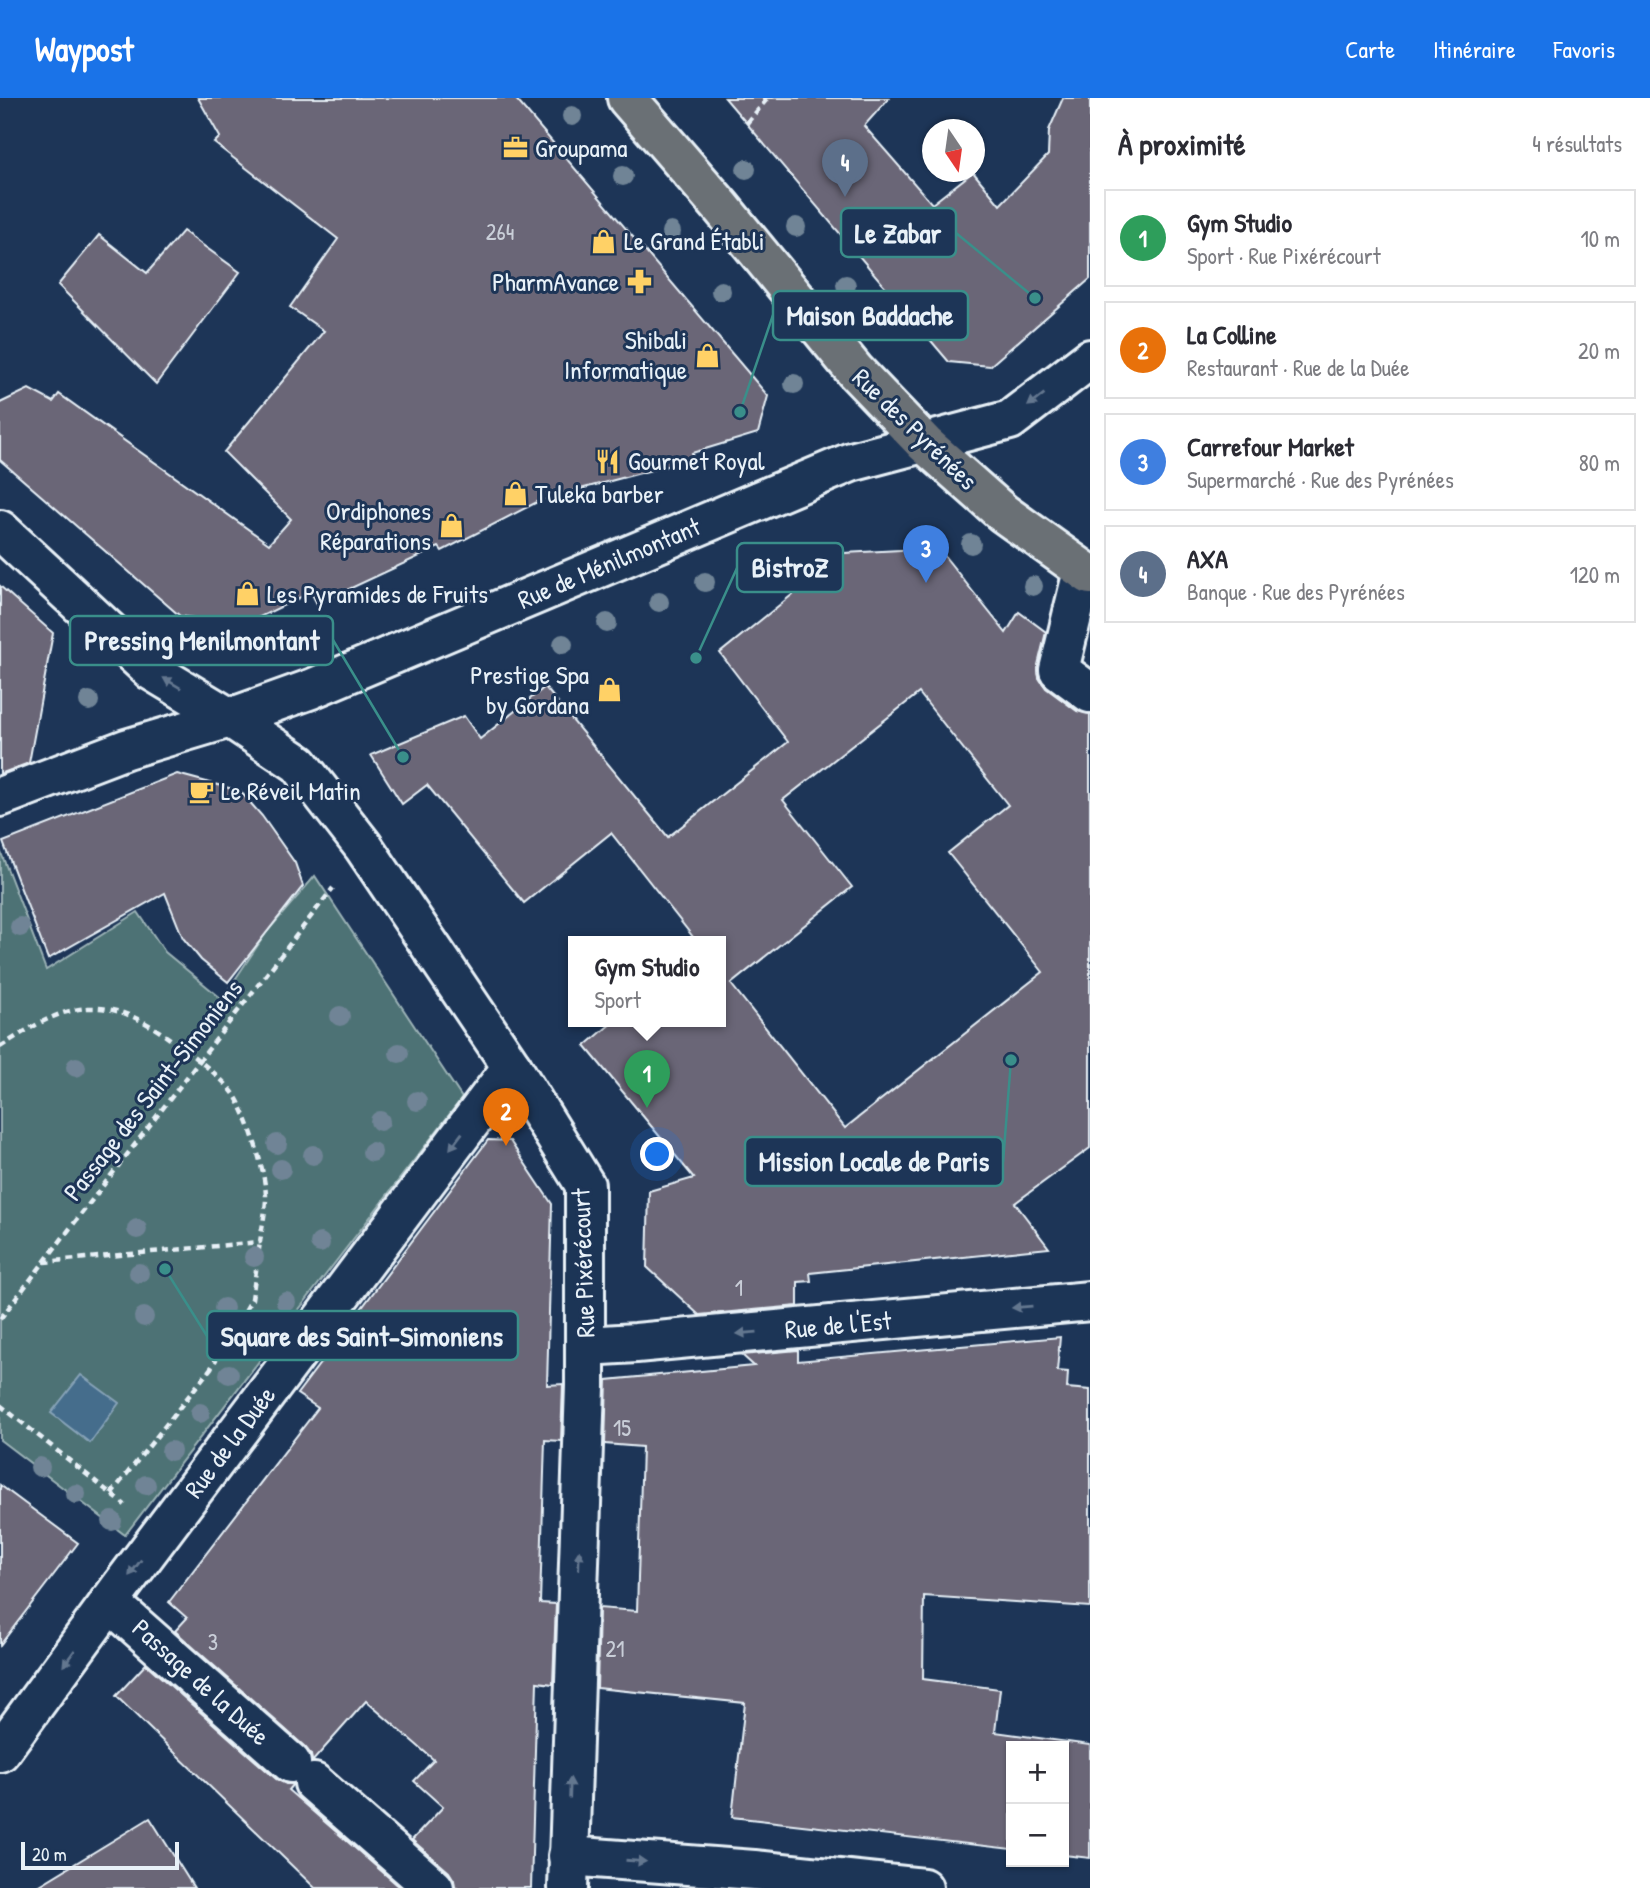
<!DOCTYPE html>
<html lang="fr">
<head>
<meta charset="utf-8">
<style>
	:root { --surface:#fff; --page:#f2f2f3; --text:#2b2b33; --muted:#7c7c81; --line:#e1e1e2; --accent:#1a73e8 }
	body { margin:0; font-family:"Patrick Hand",sans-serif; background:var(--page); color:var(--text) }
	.controls { position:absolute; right:21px; bottom:21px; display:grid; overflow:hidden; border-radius:0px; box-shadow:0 2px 5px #0004 }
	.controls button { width:63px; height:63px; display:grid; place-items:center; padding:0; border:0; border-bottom:2px solid var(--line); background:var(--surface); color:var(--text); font:35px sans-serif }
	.compass { position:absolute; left:922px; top:21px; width:63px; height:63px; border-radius:50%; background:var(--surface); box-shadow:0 2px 5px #0004; rotate:167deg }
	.scale { position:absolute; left:21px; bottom:18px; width:158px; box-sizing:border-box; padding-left:7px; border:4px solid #e8f1f8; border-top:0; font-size:19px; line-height:24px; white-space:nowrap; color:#e8f1f8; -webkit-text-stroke:5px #1d3557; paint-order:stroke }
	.you { position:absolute; left:658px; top:1057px; width:24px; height:24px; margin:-18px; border:5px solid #fff; border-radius:50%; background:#1a73e8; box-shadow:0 0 0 10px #1a73e833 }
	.badge { display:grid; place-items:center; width:46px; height:46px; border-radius:50%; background:var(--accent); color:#fff; font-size:23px; font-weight:700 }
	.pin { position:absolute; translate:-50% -58px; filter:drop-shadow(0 2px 4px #0008) }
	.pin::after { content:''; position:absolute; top:37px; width:24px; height:21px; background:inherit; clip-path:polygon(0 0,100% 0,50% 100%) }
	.popup { position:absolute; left:568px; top:838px; width:158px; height:91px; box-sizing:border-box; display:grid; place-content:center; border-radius:0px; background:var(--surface); filter:drop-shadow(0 2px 5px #0005); font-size:23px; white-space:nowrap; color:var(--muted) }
	.popup b { font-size:26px; color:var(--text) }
	.popup::after { content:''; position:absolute; left:50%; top:100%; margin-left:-14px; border:14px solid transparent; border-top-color:var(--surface) }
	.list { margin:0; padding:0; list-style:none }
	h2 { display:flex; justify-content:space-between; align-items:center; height:91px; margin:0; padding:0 28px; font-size:30px }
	h2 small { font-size:23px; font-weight:400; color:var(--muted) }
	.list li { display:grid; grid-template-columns:46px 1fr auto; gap:21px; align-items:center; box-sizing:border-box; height:98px; margin:0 14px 14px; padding:0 14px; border:2px solid var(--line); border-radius:0px }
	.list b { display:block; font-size:26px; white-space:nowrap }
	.list p { margin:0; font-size:23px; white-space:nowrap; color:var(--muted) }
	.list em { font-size:23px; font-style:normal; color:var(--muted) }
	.map { position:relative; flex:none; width:1090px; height:1790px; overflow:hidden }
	header { display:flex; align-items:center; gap:42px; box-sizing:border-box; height:98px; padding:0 35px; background:var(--accent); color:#fff }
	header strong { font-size:33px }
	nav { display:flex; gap:38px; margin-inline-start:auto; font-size:24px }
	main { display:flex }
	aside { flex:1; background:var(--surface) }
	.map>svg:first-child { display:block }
	.green { fill:#4e7274; stroke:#9bb2b6; stroke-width:2 }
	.water { fill:#446d8c; stroke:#86a2b7; stroke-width:2 }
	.building { fill:#6b6677; stroke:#e8f1f8; stroke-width:2; fill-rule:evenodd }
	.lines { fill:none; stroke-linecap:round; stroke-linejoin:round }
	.minor-casing { stroke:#e8f1f8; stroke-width:44 }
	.major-casing { stroke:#e8f1f8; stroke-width:44 }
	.path { stroke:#e8f1f8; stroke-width:4.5; stroke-dasharray:7 5; stroke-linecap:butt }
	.minor { stroke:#1d3557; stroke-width:38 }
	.major { stroke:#6b6f75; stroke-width:38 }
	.tree { fill:#6f8496 }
	.oneway { fill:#64778f }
	.labels { text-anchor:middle; stroke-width:6; stroke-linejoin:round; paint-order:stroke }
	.number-label { font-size:23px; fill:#c9ced8 }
	.poi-label { font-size:26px; fill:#e8f1f8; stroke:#1d3557; text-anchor:start }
	.street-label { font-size:26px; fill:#e8f1f8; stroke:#1d3557 }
	.leader { fill:none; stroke:#3a8f8a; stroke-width:2.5 }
	.callout-dot { fill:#3a8f8a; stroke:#1d3557; stroke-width:2.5 }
	.callout { fill:#1d3557; stroke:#3a8f8a; stroke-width:2.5 }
	.callout-label { font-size:28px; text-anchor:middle; font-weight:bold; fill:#e8f1f8 }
</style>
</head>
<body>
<header>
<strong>Waypost</strong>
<nav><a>Carte</a><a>Itinéraire</a><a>Favoris</a></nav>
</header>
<main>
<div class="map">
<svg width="1090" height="1790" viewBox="0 0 1090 1790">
	<rect width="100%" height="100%" fill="#1d3557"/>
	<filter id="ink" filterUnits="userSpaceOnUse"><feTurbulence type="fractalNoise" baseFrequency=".0143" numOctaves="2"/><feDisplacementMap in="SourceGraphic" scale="14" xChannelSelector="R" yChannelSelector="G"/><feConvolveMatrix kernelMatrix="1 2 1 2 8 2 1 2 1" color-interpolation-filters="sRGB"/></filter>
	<g filter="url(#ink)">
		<!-- green -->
		<polygon class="green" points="0,752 46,872 138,814 165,854 222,901 266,835 315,778 462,1000 125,1437 0,1342"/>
		<!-- water -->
		<polygon class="water" points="81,1277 119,1305 90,1345 51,1315"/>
		<!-- building -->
		<g class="building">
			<polygon points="198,0 515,0 768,298 758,335 692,355 693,361 543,401 442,453 439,449 317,506 311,494 243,527 180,518 0,362 0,305 29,291 53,304 59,296 269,446 291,421 224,354 324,233 290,209 338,141 214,45 220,39"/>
			<polygon points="725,0 889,0 864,28 932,106 973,74 1000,107 1048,57 1049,32 1063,0 1090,0 1090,181 990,268 949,264"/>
			<polygon points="183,133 240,174 156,286 58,187 99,137 147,175"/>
			<path d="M 938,450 L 1006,535 L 1019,514 L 1046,534 L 1038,567 L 1039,580 L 1046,590 L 1077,613 L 1090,616 L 1090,1050 L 1015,1105 L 1049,1150 L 810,1175 L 811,1183 L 798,1184 L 798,1208 L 699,1217 L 647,1169 L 649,1093 L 694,1080 L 585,948 L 613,924 L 720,924 L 720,844 L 697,844 L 611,735 L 524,805 L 427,687 L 402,706 L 371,657 L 464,618 L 480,641 L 545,589 L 668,739 L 788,644 L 720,555 L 844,455 ZM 919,595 L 1008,707 L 948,755 L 1043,874 L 845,1030 L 731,886 L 852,789 L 783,702 Z"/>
			<polygon points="0,488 53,535 29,665 0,676"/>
			<polygon points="177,676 240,693 262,718 295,765 303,788 228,884 201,862 183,840 165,795 48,861 3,744"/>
			<polygon points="488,1042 510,1043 552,1106 547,1287 563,1286 561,1343 545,1342 540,1505 556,1506 553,1586 537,1584 531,1790 455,1790 454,1782 449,1774 412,1742 443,1709 414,1683 434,1662 366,1603 312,1664 311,1657 305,1649 175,1533 187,1520 169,1504 318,1310 297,1296"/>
			<polygon points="1060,1239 1057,1273 1068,1274 1067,1290 1090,1292 1090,1509 924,1498 923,1581 1000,1591 995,1634 1090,1647 1090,1760 1064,1757 1064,1648 1011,1648 1011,1751 732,1719 745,1605 597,1590 599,1510 637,1513 642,1349 605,1346 607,1282 754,1268 742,1257 798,1252 798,1263"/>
			<polygon points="0,1387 78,1445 0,1547"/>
			<polygon points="146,1566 276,1681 286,1686 293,1686 288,1692 401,1790 315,1790 116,1598"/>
			<polygon points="150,1720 194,1790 35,1790"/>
		</g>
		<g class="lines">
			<defs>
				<g id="minor">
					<polyline points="0,432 152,573 230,620 299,666 363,748 512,969 585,1087 585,1288 568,1790"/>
					<polyline points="1083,473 1059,572 1090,595"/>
					<polyline points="0,699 126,651 230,620 311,591 851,364 1010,322 1090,261"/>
					<polyline points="586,1248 636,1245 1090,1203"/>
					<polyline points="109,1504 291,1665"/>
					<polyline points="0,1654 120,1490 512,969"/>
					<polyline points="314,1685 434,1790"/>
					<polyline points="568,1758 754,1772 923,1790"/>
				</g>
				<polyline id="major" points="627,0 722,110 855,273 925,346 1003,415 1090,477"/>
			</defs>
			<!-- minor casing -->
			<use href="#minor" class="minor-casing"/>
			<!-- major casing -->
			<use href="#major" class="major-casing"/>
			<!-- path -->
			<g class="path">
				<polyline points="747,25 768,0"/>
				<path d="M 0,949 C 28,931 62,908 97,910 C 125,911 152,927 174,944 C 193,958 220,977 234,996 C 248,1017 267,1077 266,1102 C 265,1116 262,1130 260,1144 L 44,1164"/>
				<polyline points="0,1221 333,790"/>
				<polyline points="0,1307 125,1407"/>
				<polyline points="111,1396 211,1270 252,1201 260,1144"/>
			</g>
			<!-- minor -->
			<use href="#minor" class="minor"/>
			<!-- major -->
			<use href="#major" class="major"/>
		</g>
		<!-- trees -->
		<g class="tree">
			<circle cx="572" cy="18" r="10"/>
			<circle cx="746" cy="71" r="10"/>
			<circle cx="623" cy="78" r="10"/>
			<circle cx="796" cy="129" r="10"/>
			<circle cx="671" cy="134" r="10"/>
			<circle cx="846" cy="187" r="10"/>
			<circle cx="721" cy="193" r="10"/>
			<circle cx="794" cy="286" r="10"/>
			<circle cx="971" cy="446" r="10"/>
			<circle cx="705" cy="484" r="10"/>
			<circle cx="1033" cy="488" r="10"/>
			<circle cx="659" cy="504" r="10"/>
			<circle cx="607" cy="525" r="10"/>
			<circle cx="563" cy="546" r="10"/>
			<circle cx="89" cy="603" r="10"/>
			<circle cx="20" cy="829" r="10"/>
			<circle cx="340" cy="918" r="10"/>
			<circle cx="399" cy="955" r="10"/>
			<circle cx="76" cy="969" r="10"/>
			<circle cx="417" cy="1003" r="10"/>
			<circle cx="380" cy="1023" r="10"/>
			<circle cx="277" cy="1046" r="10"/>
			<circle cx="372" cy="1054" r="10"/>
			<circle cx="313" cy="1057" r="10"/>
			<circle cx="281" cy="1071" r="10"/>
			<circle cx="137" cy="1131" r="10"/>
			<circle cx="320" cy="1145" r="10"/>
			<circle cx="254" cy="1159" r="10"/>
			<circle cx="139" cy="1175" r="10"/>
			<circle cx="286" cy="1204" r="10"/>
			<circle cx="224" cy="1210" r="10"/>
			<circle cx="144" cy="1219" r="10"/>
			<circle cx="257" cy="1239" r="10"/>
			<circle cx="229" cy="1276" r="10"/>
			<circle cx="200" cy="1315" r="10"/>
			<circle cx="171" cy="1353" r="10"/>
			<circle cx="40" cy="1369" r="10"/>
			<circle cx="146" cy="1387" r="10"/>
			<circle cx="76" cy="1396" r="10"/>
			<circle cx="112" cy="1423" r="10"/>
		</g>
		<!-- one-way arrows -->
		<defs><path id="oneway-solid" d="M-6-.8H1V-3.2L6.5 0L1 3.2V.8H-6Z" transform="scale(1.75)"/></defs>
		<g class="oneway">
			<use href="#oneway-solid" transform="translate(1036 302) rotate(143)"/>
			<use href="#oneway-solid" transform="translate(172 585) rotate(-149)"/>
			<use href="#oneway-solid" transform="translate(456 1043) rotate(127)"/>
			<use href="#oneway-solid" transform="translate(1022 1209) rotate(175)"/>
			<use href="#oneway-solid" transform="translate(747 1235) rotate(175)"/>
			<use href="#oneway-solid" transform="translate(579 1462) rotate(-88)"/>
			<use href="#oneway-solid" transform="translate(135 1470) rotate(127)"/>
			<use href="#oneway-solid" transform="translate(69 1560) rotate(126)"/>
			<use href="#oneway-solid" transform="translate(570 1690) rotate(-88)"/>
			<use href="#oneway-solid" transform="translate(636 1763) rotate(4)"/>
		</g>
	</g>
	<!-- icons -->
	<defs>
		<symbol id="office-bare" viewBox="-9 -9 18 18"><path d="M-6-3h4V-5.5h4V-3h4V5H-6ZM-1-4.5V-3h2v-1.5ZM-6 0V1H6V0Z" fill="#ffd166" stroke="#1d3557" stroke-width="2.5" paint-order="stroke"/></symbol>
		<symbol id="shop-bare" viewBox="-9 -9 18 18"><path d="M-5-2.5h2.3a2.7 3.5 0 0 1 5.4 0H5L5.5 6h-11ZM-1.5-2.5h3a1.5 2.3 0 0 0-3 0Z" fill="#ffd166" stroke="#1d3557" stroke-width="2.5" paint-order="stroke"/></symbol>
		<symbol id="pharmacy-bare" viewBox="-9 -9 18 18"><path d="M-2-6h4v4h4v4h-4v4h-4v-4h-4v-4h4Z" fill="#ffd166" stroke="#1d3557" stroke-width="2.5" paint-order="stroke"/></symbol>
		<symbol id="restaurant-bare" viewBox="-9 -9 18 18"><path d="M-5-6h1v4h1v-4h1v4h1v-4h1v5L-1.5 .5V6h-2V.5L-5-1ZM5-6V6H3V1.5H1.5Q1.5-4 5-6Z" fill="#ffd166" stroke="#1d3557" stroke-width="2.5" paint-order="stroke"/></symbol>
		<symbol id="cafe-bare" viewBox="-9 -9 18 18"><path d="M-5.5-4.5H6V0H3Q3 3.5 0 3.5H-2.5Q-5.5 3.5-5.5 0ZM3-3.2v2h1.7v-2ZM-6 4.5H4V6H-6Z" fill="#ffd166" stroke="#1d3557" stroke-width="2.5" paint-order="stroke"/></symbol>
	</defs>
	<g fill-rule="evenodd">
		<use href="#office-bare" x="498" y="32" width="35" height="35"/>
		<use href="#shop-bare" x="586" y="126" width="35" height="35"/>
		<use href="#pharmacy-bare" x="622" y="166" width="35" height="35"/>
		<use href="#shop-bare" x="690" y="240" width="35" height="35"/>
		<use href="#restaurant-bare" x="590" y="346" width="35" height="35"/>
		<use href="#shop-bare" x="498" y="378" width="35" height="35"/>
		<use href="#shop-bare" x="434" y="410" width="35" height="35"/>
		<use href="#shop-bare" x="230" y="478" width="35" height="35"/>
		<use href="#shop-bare" x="592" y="574" width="35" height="35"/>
		<use href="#cafe-bare" x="184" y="676" width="35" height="35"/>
	</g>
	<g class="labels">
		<!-- number labels -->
		<g class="number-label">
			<text x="500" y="142">264</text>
			<text x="739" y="1198">1</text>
			<text x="622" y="1338">15</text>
			<text x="213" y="1552">3</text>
			<text x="615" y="1559">21</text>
		</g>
		<!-- poi labels -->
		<g class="poi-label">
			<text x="535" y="59">Groupama</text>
			<text x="624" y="152">Le Grand Établi</text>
			<text x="619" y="193" text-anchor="end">PharmAvance</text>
			<text x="687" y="251" text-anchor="end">Shibali<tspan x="687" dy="30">Informatique</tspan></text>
			<text x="628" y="372">Gourmet Royal</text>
			<text x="535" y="405">Tuleka barber</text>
			<text x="431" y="422" text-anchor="end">Ordiphones<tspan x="431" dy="30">Réparations</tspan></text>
			<text x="267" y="505">Les Pyramides de Fruits</text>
			<text x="589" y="586" text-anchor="end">Prestige Spa<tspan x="589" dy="30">by Gordana</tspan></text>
			<text x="221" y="702">Le Réveil Matin</text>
		</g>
		<!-- street labels -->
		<g class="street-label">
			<text transform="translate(915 331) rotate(44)" y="9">Rue des Pyrénées</text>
			<text transform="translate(609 465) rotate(-23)" y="9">Rue de Ménilmontant</text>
			<text transform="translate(153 992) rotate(-52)" y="9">Passage des Saint-Simoniens</text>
			<text transform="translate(583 1165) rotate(-92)" y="9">Rue Pixérécourt</text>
			<text transform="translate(838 1227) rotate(-5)" y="9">Rue de l'Est</text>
			<text transform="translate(230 1344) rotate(-53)" y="9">Rue de la Duée</text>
			<text transform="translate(201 1584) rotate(42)" y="9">Passage de la Duée</text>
		</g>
	</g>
	<!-- callouts -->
	<path class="leader" d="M1035 200L956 135M740 314L773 217M696 560L737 470M403 659L333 542M1011 962L1003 1064M165 1171L207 1238"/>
	<g class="callout-dot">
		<circle cx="1035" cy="200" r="7"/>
		<circle cx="740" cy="314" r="7"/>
		<circle cx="696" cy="560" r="7"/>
		<circle cx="403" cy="659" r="7"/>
		<circle cx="1011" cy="962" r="7"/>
		<circle cx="165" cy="1171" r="7"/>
	</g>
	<g class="callout">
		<rect x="841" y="110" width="115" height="49" rx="7"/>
		<rect x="773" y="193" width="195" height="49" rx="7"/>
		<rect x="737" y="445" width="106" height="49" rx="7"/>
		<rect x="70" y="518" width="263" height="49" rx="7"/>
		<rect x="745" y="1039" width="258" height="49" rx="7"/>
		<rect x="207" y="1213" width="311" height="49" rx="7"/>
	</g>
	<g class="callout-label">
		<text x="898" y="145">Le Zabar</text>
		<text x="870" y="227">Maison Baddache</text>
		<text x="790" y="479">BistroZ</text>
		<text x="202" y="552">Pressing Menilmontant</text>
		<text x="874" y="1073">Mission Locale de Paris</text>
		<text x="362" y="1248">Square des Saint-Simoniens</text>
	</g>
</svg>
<div class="controls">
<button>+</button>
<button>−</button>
</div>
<svg class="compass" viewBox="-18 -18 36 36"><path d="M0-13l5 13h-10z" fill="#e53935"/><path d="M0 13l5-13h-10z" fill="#7c7c81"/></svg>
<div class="scale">20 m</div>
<div class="you"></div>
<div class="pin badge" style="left:647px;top:1010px;background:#2e9e5b">1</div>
<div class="popup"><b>Gym Studio</b>Sport</div>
<div class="pin badge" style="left:506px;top:1048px;background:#e8710a">2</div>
<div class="pin badge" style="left:926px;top:485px;background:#3f7fe0">3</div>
<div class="pin badge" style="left:845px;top:99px;background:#5c6f8a">4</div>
</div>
<aside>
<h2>À proximité<small>4 résultats</small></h2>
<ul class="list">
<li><span class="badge" style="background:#2e9e5b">1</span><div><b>Gym Studio</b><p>Sport · Rue Pixérécourt</p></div><em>10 m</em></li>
<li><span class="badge" style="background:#e8710a">2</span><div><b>La Colline</b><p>Restaurant · Rue de la Duée</p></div><em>20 m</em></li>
<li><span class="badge" style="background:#3f7fe0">3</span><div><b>Carrefour Market</b><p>Supermarché · Rue des Pyrénées</p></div><em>80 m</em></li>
<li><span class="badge" style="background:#5c6f8a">4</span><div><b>AXA</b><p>Banque · Rue des Pyrénées</p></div><em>120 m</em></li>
</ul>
</aside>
</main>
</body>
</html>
